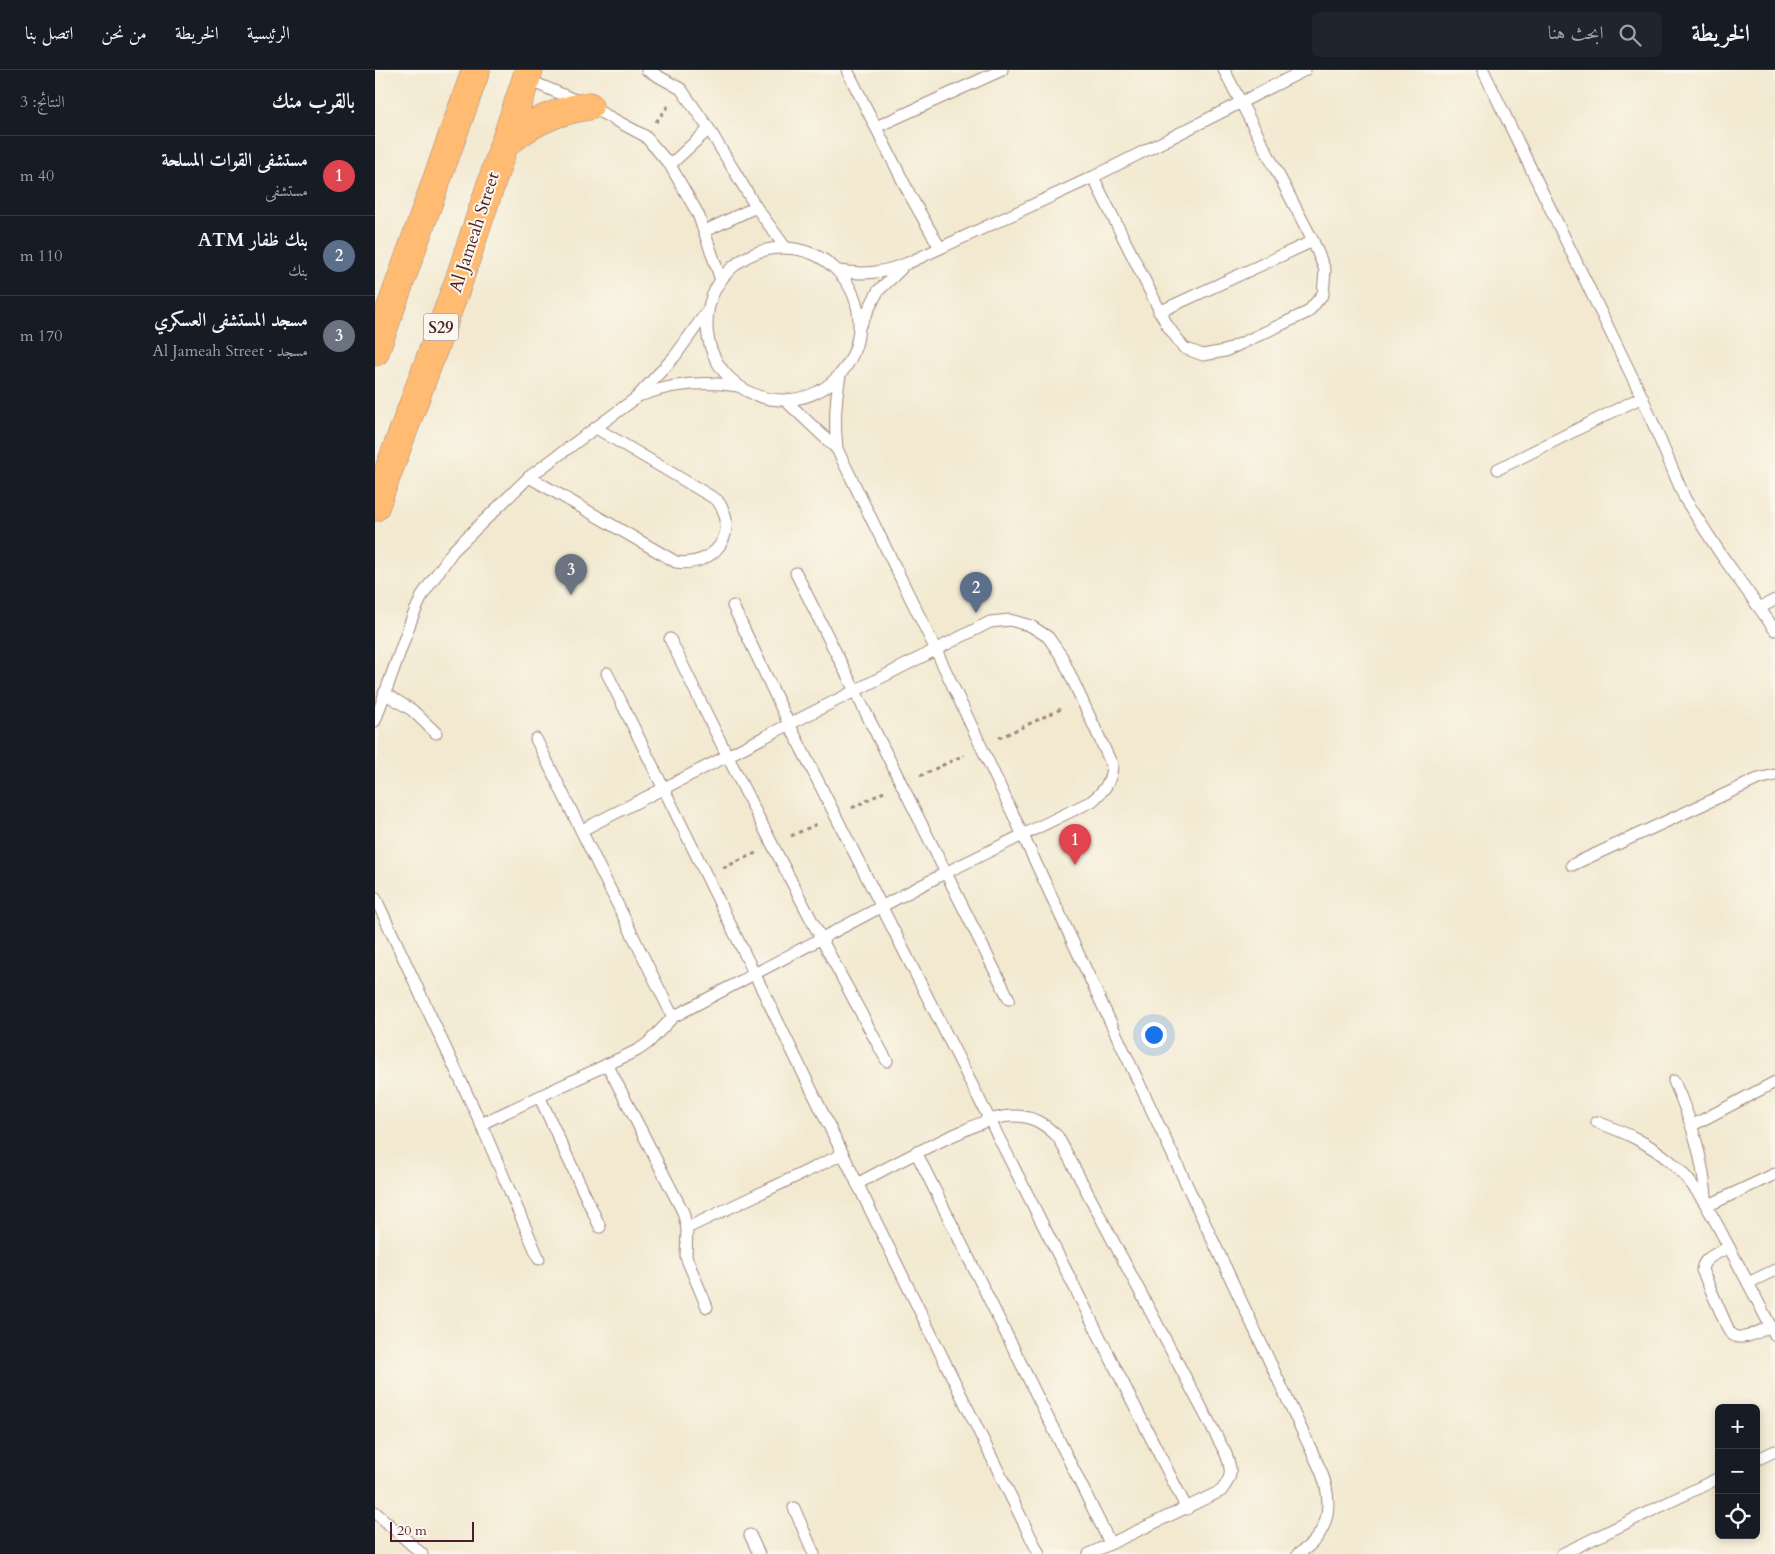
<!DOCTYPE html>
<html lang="ar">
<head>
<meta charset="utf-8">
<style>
	:root { --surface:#171b24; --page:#20242c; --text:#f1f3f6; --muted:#9ea1a6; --line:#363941; --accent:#d1495b }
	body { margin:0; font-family:Cardo,Amiri,serif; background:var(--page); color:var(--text); direction:rtl }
	.controls { position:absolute; right:15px; bottom:15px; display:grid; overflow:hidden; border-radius:8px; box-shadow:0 2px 8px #0003 }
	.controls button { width:45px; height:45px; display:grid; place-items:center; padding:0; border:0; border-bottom:1px solid var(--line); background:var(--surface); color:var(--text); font:25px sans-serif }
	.scale { position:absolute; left:15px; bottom:12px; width:84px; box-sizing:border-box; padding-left:5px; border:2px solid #4a1f2b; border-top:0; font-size:14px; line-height:18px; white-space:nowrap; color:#4a1f2b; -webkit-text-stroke:4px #fbf7ec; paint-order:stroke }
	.you { position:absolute; left:778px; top:964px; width:18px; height:18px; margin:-12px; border:4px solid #fff; border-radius:50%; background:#1a73e8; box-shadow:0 0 0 8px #1a73e833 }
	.badge { display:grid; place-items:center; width:32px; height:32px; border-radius:50%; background:var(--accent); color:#fff; font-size:16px; font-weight:700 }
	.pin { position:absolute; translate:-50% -41px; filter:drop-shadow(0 1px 2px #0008) }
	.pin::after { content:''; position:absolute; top:26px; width:18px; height:15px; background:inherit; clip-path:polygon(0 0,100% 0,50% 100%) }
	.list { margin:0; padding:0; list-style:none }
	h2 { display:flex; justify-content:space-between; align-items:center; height:65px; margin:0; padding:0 20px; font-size:21px }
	h2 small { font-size:16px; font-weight:400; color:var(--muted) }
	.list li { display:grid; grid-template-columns:32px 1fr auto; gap:15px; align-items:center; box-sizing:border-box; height:80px; padding:0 20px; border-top:1px solid var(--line) }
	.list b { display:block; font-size:19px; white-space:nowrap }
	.list p { margin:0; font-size:16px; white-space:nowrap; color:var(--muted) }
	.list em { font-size:16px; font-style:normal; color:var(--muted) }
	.icon { flex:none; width:28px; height:28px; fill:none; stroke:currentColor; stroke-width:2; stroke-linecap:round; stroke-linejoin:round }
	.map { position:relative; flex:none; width:1400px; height:1484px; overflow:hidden; direction:ltr }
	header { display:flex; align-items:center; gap:30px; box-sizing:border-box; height:70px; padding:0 25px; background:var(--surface); border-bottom:1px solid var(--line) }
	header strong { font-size:24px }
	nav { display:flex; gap:28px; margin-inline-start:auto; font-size:18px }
	.search { width:350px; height:45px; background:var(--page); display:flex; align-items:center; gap:12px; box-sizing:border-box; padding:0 18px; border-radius:8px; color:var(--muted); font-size:19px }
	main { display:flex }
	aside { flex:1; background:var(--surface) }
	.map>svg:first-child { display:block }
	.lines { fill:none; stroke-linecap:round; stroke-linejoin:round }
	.lane-casing { stroke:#9e847e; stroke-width:13 }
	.primary-casing { stroke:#9e847e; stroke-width:29 }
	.path { stroke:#9e847e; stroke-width:3; stroke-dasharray:4 4; stroke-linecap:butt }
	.lane { stroke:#fff; stroke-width:11 }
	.primary { stroke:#ffbb71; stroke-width:28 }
	.labels { text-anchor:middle; stroke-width:4; stroke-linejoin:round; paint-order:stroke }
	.shield { fill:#fbf7ec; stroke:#7f6065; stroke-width:1 }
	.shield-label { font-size:16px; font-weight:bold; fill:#4a1f2b }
	.street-label { font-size:18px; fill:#4a1f2b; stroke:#fbf7ec }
</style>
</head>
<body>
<header>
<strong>الخريطة</strong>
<div class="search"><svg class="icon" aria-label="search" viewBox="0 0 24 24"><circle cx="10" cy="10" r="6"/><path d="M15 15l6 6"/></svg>ابحث هنا</div>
<nav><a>الرئيسية</a><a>الخريطة</a><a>من نحن</a><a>اتصل بنا</a></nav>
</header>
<main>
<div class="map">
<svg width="1400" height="1484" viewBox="0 0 1400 1484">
	<rect width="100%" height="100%" fill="#fbf7ec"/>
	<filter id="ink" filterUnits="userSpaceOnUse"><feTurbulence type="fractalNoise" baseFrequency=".02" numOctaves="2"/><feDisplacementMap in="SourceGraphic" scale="10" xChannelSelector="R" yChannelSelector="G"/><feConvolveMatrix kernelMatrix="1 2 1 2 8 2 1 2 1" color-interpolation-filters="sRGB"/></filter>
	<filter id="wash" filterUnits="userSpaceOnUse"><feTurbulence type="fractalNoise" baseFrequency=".0096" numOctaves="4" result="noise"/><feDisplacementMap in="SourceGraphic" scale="20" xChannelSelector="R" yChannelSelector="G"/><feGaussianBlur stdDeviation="1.12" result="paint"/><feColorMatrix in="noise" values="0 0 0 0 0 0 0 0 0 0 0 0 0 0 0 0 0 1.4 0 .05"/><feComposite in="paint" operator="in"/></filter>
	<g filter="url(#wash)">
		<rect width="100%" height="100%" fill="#f2e9d0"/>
	</g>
	<g filter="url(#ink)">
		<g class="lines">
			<defs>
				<g id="lane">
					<polyline points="272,0 306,19 334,59 381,137 410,177"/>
					<polyline points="472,0 536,127 565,178"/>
					<polyline points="1108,0 1267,327 1310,429 1345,483 1400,560"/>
					<polyline points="151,9 214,36 270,66 295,95 323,144 346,210"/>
					<polyline points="501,57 627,0"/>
					<polyline points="295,95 334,59"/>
					<polyline points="718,107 792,255 809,278 828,285 850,281 933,242 948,224 950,200 938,171 849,0"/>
					<polyline points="330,161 381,137"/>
					<circle cx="408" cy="254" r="76"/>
					<path d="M 463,201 C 491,205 507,203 533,193 L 718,107 L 930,0"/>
					<polyline points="784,242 938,171"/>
					<polyline points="486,254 503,221 526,199"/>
					<path d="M 267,325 C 299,313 330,311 363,316"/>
					<path d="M 412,332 L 462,379 L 560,578 L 946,1401 C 959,1434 955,1464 923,1484"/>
					<path d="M 462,379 C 459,353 460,331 465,305"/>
					<polyline points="1123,399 1267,327"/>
					<path d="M 154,407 L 301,492 C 338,498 367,462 342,430 L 221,358"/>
					<polyline points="421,503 634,929"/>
					<polyline points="358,536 414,654 812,1439"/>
					<polyline points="1386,537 1400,530"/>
					<path d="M 295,569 C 364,712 436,852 512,991"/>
					<polyline points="232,603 664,1484"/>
					<polyline points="9,623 37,640 61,663"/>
					<polyline points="0,651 37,548 48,524 78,481 154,407 261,328 300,286 333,240"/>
					<polyline points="161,669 298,947"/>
					<polyline points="1197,795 1383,709 1400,705"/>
					<polyline points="0,827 106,1054 164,1189"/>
					<polyline points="232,994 308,1142 312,1158 311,1187 332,1237"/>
					<path d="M 1299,1011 C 1318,1055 1328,1087 1332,1136 L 1400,1104"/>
					<polyline points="165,1028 225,1157"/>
					<path d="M 1222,1052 C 1249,1062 1274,1073 1296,1092 C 1324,1116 1340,1151 1357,1183 C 1372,1210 1386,1238 1400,1265"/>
					<path d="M 106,1054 L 263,980 L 273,973 L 298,947 L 570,803 L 717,731 C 730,720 736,712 737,695 L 687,587 L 673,567 L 656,556 L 635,550 L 615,552 L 207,760"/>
					<polyline points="1318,1055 1400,1012"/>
					<polyline points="541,1082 735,1473"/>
					<path d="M 482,1114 C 515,1096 547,1079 581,1064 C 599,1056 616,1047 636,1046 C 656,1045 669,1053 683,1067 L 851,1384 C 857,1401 858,1406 846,1421 L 714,1484"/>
					<polyline points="312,1158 468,1084"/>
					<path d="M 1354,1177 C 1344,1183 1328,1187 1327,1200 L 1354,1261 C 1364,1275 1382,1262 1396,1256"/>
					<polyline points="1373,1213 1400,1200"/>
					<polyline points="1381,1390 1400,1381"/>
					<polyline points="419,1438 439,1484"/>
					<polyline points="0,1442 47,1484"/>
					<polyline points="375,1465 384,1484"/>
					<polyline points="1187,1484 1344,1408"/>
				</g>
				<g id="primary">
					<path d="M 128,76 C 154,53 180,41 214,36"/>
					<polyline points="0,282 101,0"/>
					<polyline points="0,437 83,213 154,0"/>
				</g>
			</defs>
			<!-- lane casing -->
			<use href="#lane" class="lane-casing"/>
			<!-- primary casing -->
			<use href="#primary" class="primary-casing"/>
			<!-- path -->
			<g class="path">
				<polyline points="281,52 294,35"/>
				<polyline points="624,668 688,638"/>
				<polyline points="545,706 589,685"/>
				<polyline points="477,738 509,722"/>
				<polyline points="416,766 444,753"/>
				<polyline points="348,798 381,783"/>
			</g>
			<!-- lane -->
			<use href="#lane" class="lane"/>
			<!-- primary -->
			<use href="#primary" class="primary"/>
		</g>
	</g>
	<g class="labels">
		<!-- shield labels -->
		<rect class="shield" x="48.5" y="243.5" width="35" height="27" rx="4"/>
		<g class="shield-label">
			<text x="66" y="263">S29</text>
		</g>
		<!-- street labels -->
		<g class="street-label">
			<text transform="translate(99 162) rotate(-72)" y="6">Al Jameah Street</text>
		</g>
	</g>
</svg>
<div class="controls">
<button>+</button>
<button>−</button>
<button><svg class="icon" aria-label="locate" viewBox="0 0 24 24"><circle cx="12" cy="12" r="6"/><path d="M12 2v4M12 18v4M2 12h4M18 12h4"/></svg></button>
</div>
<div class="scale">20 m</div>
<div class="you"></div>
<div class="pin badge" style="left:700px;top:795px;background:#e0444e">1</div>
<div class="pin badge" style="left:601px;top:543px;background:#5c6f8a">2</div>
<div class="pin badge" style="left:196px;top:525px;background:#6b7280">3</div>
</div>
<aside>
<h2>بالقرب منك<small>النتائج: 3</small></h2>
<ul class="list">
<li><span class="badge" style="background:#e0444e">1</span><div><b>مستشفى القوات المسلحة</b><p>مستشفى</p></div><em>40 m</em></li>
<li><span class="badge" style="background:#5c6f8a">2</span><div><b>بنك ظفار ATM</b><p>بنك</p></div><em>110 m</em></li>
<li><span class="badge" style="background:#6b7280">3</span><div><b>مسجد المستشفى العسكري</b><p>مسجد · Al Jameah Street</p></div><em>170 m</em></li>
</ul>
</aside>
</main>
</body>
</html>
